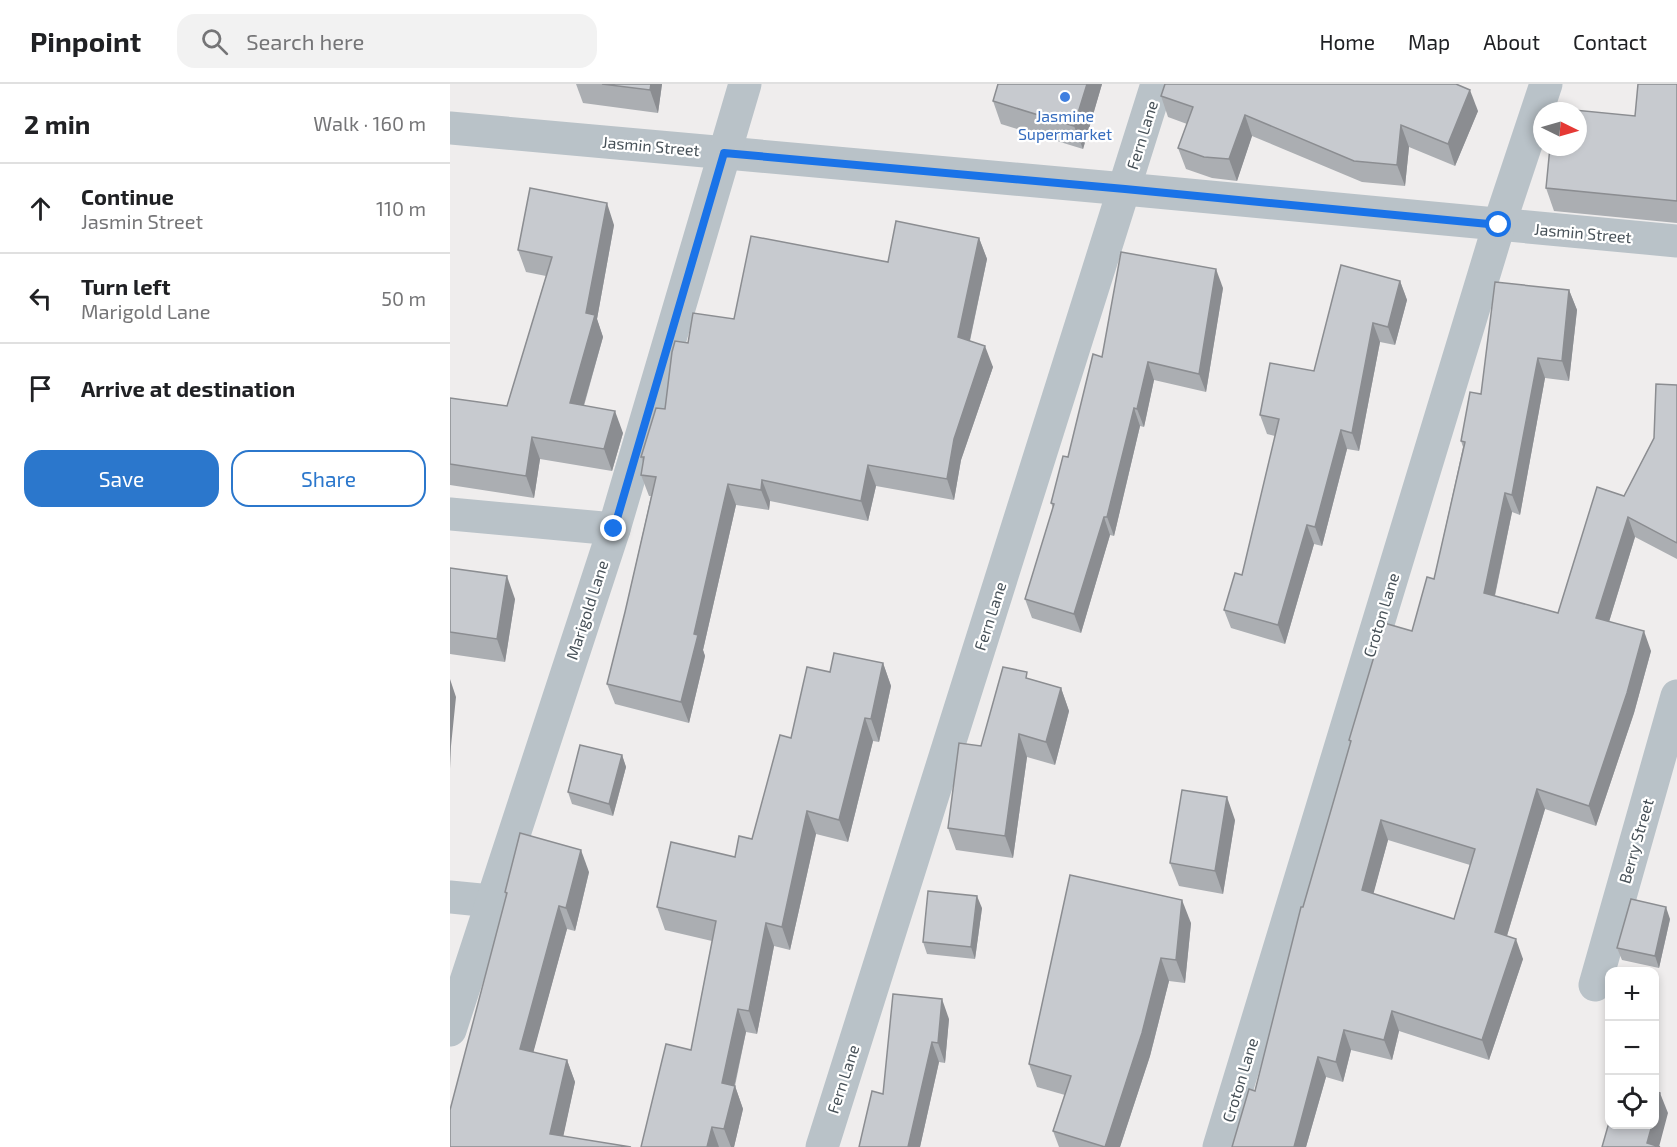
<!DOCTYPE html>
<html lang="en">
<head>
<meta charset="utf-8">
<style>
	:root { --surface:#fff; --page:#f2f2f2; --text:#202124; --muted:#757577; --line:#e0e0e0; --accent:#2b77cc }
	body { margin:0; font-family:"Exo 2",sans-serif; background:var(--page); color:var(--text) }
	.controls { position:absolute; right:18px; bottom:18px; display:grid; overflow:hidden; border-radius:12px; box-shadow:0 3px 9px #0003 }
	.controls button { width:54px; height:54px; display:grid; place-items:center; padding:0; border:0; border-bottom:2px solid var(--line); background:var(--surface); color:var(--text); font:30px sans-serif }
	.compass { position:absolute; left:1083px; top:18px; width:54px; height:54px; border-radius:50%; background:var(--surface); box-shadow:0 3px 9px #0003; rotate:95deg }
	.stop { position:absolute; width:18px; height:18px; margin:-14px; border:4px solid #1a73e8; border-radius:50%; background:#fff }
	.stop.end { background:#1a73e8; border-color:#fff; box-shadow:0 2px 6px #0008 }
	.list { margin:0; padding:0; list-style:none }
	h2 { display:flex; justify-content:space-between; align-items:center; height:78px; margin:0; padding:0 24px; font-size:26px }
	h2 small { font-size:20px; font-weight:400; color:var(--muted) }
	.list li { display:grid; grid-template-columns:39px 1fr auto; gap:18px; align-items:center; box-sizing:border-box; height:90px; padding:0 24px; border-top:2px solid var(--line) }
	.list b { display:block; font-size:22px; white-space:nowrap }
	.list p { margin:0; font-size:20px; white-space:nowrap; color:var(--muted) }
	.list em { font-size:20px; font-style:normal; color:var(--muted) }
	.actions { display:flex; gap:12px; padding:18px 24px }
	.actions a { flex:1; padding:14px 0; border:2px solid var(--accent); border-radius:18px; text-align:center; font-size:21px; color:var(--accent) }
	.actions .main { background:var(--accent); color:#fff }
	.icon { flex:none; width:33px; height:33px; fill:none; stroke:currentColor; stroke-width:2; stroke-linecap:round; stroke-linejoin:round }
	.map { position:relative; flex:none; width:1227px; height:1063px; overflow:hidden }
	header { display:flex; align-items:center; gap:36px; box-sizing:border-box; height:84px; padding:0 30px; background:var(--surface); border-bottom:2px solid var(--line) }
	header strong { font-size:28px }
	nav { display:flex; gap:33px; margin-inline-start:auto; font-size:21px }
	.search { width:420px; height:54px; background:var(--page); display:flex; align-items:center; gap:15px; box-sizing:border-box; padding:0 21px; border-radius:18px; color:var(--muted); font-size:22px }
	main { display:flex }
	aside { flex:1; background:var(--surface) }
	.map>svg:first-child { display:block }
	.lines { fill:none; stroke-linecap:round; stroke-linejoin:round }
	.minor { stroke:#b9c2c8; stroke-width:33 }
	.wall { fill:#abaeb2; fill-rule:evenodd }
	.shaded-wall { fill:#8b8d91 }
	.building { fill:#c7cacf; stroke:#8b8d91; stroke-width:1.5; fill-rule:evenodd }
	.route { stroke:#1a73e8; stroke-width:8 }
	.shop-dot { fill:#3f7fe0; stroke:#fff; stroke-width:2 }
	.labels { text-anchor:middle; stroke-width:4.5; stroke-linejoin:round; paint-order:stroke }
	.shop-label { font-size:16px; fill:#366cbe; stroke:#fff }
	.street-label { font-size:16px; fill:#475158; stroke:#fff }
</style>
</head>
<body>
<header>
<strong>Pinpoint</strong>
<div class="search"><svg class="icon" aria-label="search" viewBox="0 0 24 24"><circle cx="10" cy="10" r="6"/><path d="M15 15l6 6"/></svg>Search here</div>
<nav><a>Home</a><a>Map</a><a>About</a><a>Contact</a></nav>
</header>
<main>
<aside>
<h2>2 min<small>Walk · 160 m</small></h2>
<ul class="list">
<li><svg class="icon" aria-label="ahead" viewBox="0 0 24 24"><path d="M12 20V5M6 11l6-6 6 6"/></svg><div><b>Continue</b><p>Jasmin Street</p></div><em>110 m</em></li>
<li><svg class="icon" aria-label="left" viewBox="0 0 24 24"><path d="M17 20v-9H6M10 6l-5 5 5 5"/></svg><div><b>Turn left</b><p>Marigold Lane</p></div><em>50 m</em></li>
<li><svg class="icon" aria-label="arrive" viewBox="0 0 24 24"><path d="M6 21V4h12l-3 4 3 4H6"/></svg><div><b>Arrive at destination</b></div></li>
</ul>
<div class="actions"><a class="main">Save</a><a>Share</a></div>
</aside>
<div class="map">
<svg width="1227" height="1063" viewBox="0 0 1227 1063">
	<rect width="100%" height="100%" fill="#efeded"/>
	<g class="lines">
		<!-- minor -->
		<g class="minor">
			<polyline points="0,44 675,105 1227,157"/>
			<polyline points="0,430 164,445"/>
			<polyline points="0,813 41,817"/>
			<polyline points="1145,901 1227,612"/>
			<polyline points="0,946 164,445 295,0"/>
			<polyline points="372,1063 707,0"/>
			<polyline points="769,1063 1049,141 1096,0"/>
		</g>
	</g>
	<!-- wall -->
	<g class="wall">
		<polygon points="126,0 212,0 208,29 133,19"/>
		<polygon points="548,0 652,0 633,65 551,40 543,17"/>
		<polygon points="1227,0 1227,139 1104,127 1096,104"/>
		<polygon points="711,12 1028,27 1005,82 959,63 955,102 912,98 802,52 787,97 762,94 736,85 728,64 737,40 718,33"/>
		<polygon points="164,141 147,235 153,253 134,322 173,349 162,387 90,375 84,414 0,401 0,314 57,322 96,192 76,188 68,166"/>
		<polygon points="529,154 537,175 520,257 543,283 511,376 504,416 426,402 418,437 320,417 319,426 286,421 253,566 255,572 239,639 165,620 157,600 175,528 201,412 199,412 191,391 193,378 191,373 215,325 238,259 284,235 438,178"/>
		<polygon points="950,197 957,216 945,261 930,258 909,367 897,365 872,462 864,460 835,560 781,544 774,526 792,491 825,352 817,350 810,331 864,287"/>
		<polygon points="773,204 756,308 704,296 694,343 690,342 664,452 660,451 631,549 582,534 575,515 603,424 601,419 618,373 652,273"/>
		<path d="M 1119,206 L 1127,226 L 1119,297 L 1095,294 L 1070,431 L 1062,428 L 1045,512 L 1108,529 L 1174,412 L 1204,354 L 1227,301 L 1227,475 L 1185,453 L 1159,538 L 1201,567 L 1184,629 L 1146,742 L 1095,725 L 1057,852 L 1073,875 L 1039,976 L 949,947 L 942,976 L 901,966 L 893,998 L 876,993 L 856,1063 L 782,1063 L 805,1007 L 853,823 L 900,660 L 899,656 L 962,547 L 984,495 L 1013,363 L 1011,357 L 1031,310 ZM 938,756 L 1020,781 L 1004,835 L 923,810 Z"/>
		<polygon points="0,484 65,515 55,578 0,570"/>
		<polygon points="433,579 441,602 429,658 423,657 398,758 366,750 340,866 324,862 307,950 296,948 285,1002 293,1025 284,1063 191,1063 241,966 262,857 215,846 207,823 285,773 302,755 341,654 380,588"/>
		<polygon points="580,595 611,604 619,627 605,681 577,673 563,774 506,766 498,744 531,662"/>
		<polygon points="172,671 176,683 163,732 122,720 118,708"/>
		<polygon points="785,736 773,810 729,802 720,779"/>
		<polygon points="139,788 125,847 117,845 83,968 117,976 125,998 113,1052 0,1063 56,812 55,808"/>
		<polygon points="532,824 525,875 477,870 473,858"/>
		<polygon points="1220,835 1209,884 1172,876 1167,864"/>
		<polygon points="741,839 735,899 719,897 700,972 670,1063 609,1063 603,1047 615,1011 587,1003 579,980"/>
		<polygon points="499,935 495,979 489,978 470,1063 409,1063 433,1010"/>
	</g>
	<!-- shaded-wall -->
	<g class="shaded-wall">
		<polygon points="201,0 212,0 208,29 200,6"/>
		<polygon points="637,0 652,0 633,65 624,42"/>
		<polygon points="1020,6 1028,27 1005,82 998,60"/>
		<polygon points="795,31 802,52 787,97 779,75"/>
		<polygon points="951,41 959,63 955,102 947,81"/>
		<polygon points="157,119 164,141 147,235 153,253 128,341 120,319 136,229"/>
		<polygon points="529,154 537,175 516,274 508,253"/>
		<polygon points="766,185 773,204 756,308 749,290"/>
		<polygon points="950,197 957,216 945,261 938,243"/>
		<polygon points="1119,206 1127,226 1119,297 1112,277"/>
		<polygon points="923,239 930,258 909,367 902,349"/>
		<polygon points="535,262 543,283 511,376 504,416 497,395 504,355"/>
		<polygon points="1088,274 1095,294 1070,431 1062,411"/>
		<polygon points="698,278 704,296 694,343 687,325"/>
		<polygon points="684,324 690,342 664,452 657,433"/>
		<polygon points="165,327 173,349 162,387 154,365"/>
		<polygon points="891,346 897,365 872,462 865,443"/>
		<polygon points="82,353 90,375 84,414 76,392"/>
		<polygon points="418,381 426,402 418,437 411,417"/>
		<polygon points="312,396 320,417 319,426 311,406"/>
		<polygon points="278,400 286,421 253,566 255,572 239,639 231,618 244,550"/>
		<polygon points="1055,409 1062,428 1041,529 1034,509"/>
		<polygon points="654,433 660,451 631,549 624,530"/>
		<polygon points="1178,433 1185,453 1154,554 1146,534"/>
		<polygon points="857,441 864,460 835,560 828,541"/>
		<polygon points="57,492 65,515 55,578 47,555"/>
		<polygon points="1194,547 1201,567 1184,629 1146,742 1139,722"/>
		<polygon points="433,579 441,602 429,658 421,635"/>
		<polygon points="0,595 6,613 1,662 0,685"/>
		<polygon points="611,604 619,627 605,681 596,658"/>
		<polygon points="415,634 423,657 398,758 389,736"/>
		<polygon points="569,650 577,673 563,774 555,752"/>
		<polygon points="172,671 176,683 163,732 159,720"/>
		<polygon points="1087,705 1095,725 1052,868 1045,848"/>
		<polygon points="777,713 785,736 773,810 765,787"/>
		<polygon points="357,727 366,750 340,866 332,843"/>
		<polygon points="931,736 938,756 919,826 912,806"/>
		<polygon points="131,766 139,788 125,847 116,824"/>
		<polygon points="527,812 532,824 525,875 521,863"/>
		<polygon points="732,816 741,839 735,899 726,876"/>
		<polygon points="109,822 117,845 78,988 70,965"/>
		<polygon points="1216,823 1220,835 1209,884 1205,872"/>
		<polygon points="316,839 324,862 307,950 299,927"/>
		<polygon points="1066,855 1073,875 1039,976 1032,956"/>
		<polygon points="711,874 719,897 700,972 670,1063 655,1063"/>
		<polygon points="492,915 499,935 495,979 488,959"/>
		<polygon points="288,925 296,948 284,1003 285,1002 293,1025 284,1063 281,1063 274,1045 272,999"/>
		<polygon points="942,927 949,947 942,976 934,956"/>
		<polygon points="894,946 901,966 893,998 886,978"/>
		<polygon points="482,958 489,978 470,1063 458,1063"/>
		<polygon points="868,973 876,993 856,1063 844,1063"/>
		<polygon points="117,976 125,998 111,1063 100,1050"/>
		<polygon points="1210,1009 1218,1029 1209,1063 1197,1059 1202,1041 1204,1041 1204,1032"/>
		<polygon points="262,1043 269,1063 257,1063"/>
	</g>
	<!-- building -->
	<g class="building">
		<polygon points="152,0 201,0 200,6"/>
		<polygon points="548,0 637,0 624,42 543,17"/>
		<polygon points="715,0 1006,0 1020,6 998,60 951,41 947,81 904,77 795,31 779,75 754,73 728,64 743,23 711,12"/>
		<polygon points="1188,0 1227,0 1227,117 1096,104 1100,63 1128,63 1128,27 1104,27 1104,24 1185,32"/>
		<polygon points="80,104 157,119 136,229 145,231 120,319 165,327 154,365 82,353 76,392 0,380 0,314 57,322 102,173 68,166"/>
		<polygon points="446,137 529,154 508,253 535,262 504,355 497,395 418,381 411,417 312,396 311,406 278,400 244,550 248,551 231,618 157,600 175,528 206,393 191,391 194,373 191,373 206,324 215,325 222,268 225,257 238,259 243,229 284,235 301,152 438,178"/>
		<polygon points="671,168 766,185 749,290 698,278 687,325 684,324 657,433 654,433 624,530 575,515 604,420 601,419 613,372 618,373 643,270 652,273"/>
		<polygon points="891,181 950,197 938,243 923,239 902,349 891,346 865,443 857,441 828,541 774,526 785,489 792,491 829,335 810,331 820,279 864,287"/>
		<path d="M 1045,198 L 1119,206 L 1112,277 L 1088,274 L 1062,411 L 1055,409 L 1034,509 L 1108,529 L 1147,403 L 1174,412 L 1204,354 L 1206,300 L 1227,301 L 1227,459 L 1178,433 L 1146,534 L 1194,547 L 1177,609 L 1139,722 L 1087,705 L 1045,848 L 1066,855 L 1032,956 L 942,927 L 934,956 L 894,946 L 886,978 L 868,973 L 844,1063 L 782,1063 L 799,1005 L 805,1007 L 851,823 L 853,823 L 901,657 L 899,656 L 934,539 L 962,547 L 977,493 L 984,495 L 1015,358 L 1011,357 L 1020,308 L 1031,310 ZM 931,736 L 1025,765 L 1004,835 L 912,806 Z"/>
		<polygon points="0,484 57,492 47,555 0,548"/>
		<polygon points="384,569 433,579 421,635 415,634 389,736 357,727 332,843 316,839 299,927 288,925 272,999 285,1002 274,1045 262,1043 257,1063 191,1063 216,960 241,966 266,837 207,823 221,758 285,773 289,752 302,755 330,651 341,654 357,583 380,588"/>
		<polygon points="553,583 577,588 576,594 611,604 596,658 569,650 555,752 498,744 509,659 531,662"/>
		<polygon points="130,661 172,671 159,720 118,708"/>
		<polygon points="732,706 777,713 765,787 720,779"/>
		<polygon points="70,749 131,766 116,824 109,822 70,965 117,976 100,1050 181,1063 0,1063 0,1026 57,809 55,808"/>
		<polygon points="620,791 732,816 726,876 711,874 692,949 655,1063 603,1047 621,992 579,980"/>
		<polygon points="478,807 527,812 521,863 473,858"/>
		<polygon points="1181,815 1216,823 1205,872 1167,864"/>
		<polygon points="443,910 492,915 488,959 482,958 458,1063 409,1063 422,1007 433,1010"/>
		<polygon points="1204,1007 1210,1009 1204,1032"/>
		<polygon points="1160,1035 1160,1041 1202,1041 1197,1059 1210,1063 1152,1063"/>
	</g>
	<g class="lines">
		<!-- route -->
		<polyline class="route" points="164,445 274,69 675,105 1049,141"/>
	</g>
	<!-- markers -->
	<circle class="shop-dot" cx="615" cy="13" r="6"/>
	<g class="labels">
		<!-- shop labels -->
		<g class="shop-label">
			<text x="615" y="38">Jasmine<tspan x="615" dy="18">Supermarket</tspan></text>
		</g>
		<!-- street labels -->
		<g class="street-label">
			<text transform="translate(692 51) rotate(-73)" y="6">Fern Lane</text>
			<text transform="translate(201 62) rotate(5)" y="6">Jasmin Street</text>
			<text transform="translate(1133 149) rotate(5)" y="6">Jasmin Street</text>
			<text transform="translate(137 526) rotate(-72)" y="6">Marigold Lane</text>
			<text transform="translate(931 531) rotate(-73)" y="6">Croton Lane</text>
			<text transform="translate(540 532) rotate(-72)" y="6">Fern Lane</text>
			<text transform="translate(1186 757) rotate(-74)" y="6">Berry Street</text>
			<text transform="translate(393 995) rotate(-72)" y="6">Fern Lane</text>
			<text transform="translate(790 996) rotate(-73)" y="6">Croton Lane</text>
		</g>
	</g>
</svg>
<div class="controls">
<button>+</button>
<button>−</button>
<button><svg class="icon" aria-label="locate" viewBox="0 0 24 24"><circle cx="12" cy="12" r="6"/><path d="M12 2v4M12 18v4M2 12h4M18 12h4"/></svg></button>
</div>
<svg class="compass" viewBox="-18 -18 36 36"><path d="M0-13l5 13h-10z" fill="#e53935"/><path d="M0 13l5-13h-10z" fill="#757577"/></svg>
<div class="stop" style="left:1049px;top:141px"></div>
<div class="stop end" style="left:164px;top:445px"></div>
</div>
</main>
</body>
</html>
